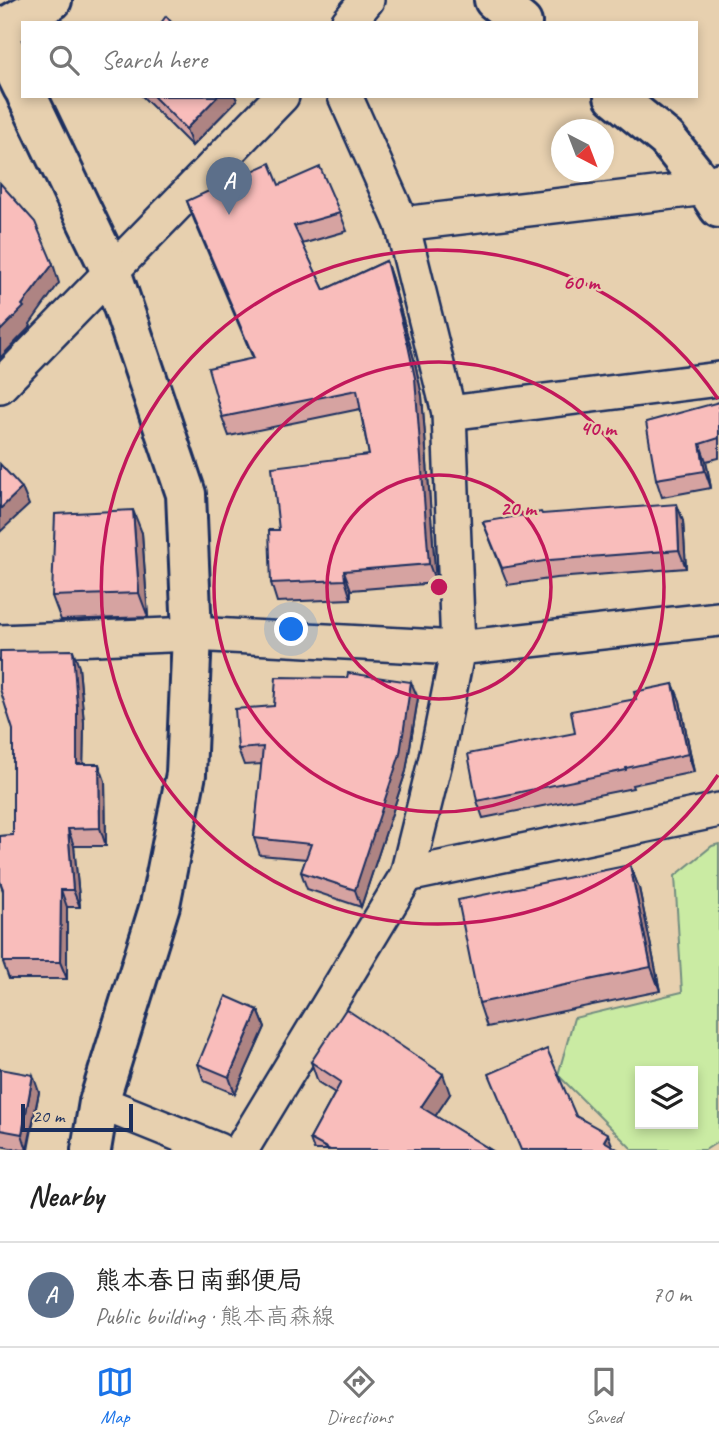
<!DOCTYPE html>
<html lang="en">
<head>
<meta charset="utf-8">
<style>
	:root { --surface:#fff; --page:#f2f2f2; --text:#222; --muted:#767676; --line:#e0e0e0; --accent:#1a73e8 }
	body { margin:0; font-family:Caveat,"Klee One",sans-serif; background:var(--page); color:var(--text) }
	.controls { position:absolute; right:21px; bottom:21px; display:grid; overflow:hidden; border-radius:0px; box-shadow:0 4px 10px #0003 }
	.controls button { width:63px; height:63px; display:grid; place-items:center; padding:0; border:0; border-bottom:2px solid var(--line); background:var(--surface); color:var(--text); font:35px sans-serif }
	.compass { position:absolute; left:551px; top:119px; width:63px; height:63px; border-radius:50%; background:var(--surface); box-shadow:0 4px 10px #0003; rotate:138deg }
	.scale { position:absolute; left:21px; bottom:18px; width:112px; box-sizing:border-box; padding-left:7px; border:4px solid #1b2f5e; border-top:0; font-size:19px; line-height:24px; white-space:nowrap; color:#1b2f5e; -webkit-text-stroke:5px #e7d0af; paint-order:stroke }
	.you { position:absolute; left:292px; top:630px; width:24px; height:24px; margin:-18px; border:5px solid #fff; border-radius:50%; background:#1a73e8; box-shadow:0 0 0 10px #1a73e833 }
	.badge { display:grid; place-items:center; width:46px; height:46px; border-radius:50%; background:var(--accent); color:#fff; font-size:23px; font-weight:700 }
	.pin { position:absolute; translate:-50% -58px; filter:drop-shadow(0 2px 4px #0008) }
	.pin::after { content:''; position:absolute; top:37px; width:24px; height:21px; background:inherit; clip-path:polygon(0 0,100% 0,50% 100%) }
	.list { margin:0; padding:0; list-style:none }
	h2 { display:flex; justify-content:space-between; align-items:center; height:91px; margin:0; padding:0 28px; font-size:30px }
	h2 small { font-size:23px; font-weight:400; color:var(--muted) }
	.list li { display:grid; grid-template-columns:46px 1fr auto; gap:21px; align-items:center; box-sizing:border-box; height:105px; padding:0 28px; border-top:2px solid var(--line) }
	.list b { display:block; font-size:26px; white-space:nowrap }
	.list p { margin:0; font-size:23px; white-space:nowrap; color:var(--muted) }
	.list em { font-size:23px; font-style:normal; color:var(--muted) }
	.icon { flex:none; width:38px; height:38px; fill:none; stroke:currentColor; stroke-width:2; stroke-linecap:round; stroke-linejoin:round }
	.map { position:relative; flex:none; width:719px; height:1150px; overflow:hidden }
	.search { position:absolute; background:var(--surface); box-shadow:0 4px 10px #0003; left:21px; right:21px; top:21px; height:77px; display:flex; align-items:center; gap:18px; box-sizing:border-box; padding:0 24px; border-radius:0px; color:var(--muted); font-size:26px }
	.sheet { height:196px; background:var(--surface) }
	nav { display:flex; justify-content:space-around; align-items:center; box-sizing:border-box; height:98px; border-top:2px solid var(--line); background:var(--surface); font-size:19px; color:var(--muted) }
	nav a { display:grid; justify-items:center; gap:4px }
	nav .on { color:var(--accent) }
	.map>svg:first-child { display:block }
	.green { fill:#caeba3; stroke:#728d80; stroke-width:2; fill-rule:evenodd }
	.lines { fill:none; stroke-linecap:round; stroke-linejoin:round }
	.minor-casing { stroke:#1b2f5e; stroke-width:38 }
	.tertiary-casing { stroke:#1b2f5e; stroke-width:44 }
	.primary-casing { stroke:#1b2f5e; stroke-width:44 }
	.minor { stroke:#e7d0af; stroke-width:33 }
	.tertiary { stroke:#e7d0af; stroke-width:38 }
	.primary { stroke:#e7d0af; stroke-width:38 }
	.wall { fill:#d6a3a1; stroke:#1b2f5e; stroke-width:2 }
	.shaded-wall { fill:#ae8483; stroke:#1b2f5e; stroke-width:2 }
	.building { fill:#f9bdbb; stroke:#1b2f5e; stroke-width:2 }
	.ring { fill:none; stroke:#c2185b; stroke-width:3.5 }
	.centre { fill:#c2185b; stroke:#e7d0af; stroke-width:3.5 }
	.ring-label { font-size:21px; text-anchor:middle; font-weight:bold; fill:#c2185b; stroke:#e7d0af; stroke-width:5; stroke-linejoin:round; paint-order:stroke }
</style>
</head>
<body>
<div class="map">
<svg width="719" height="1150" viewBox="0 0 719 1150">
	<rect width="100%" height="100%" fill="#e7d0af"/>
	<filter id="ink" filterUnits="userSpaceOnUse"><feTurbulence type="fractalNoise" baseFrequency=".0143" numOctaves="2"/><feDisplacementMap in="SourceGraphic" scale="14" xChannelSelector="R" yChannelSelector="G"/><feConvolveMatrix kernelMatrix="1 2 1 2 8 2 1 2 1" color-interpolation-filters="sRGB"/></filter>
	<g filter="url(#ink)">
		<!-- green -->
		<path class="green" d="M 719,844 L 719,1141 L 705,1150 L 633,1150 L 558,1075 L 574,1018 L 682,992 L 675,876 L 712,846 ZM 640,1071 L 693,1071 L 693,1124 L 640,1124 Z"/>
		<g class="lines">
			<defs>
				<g id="minor">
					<polyline points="348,23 367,0"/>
					<polyline points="402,224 706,188 719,180"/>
					<polyline points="0,386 282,96"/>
					<polyline points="449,413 719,379"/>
					<polyline points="0,642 192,634 458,648 719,619"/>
					<polyline points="407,875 719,810"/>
					<polyline points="99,1102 218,1150"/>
					<polyline points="241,1150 407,875 436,758 458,648 449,413 402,224 345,96"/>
				</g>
				<g id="tertiary">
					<polyline points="494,0 522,23"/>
					<polyline points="0,41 23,88"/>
					<polyline points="27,96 111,271 186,494 192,634 186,774 160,905 99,1102 91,1150"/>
					<polyline points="614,96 667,139 706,188 719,208"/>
				</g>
				<polyline id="primary" points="0,30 52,0"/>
			</defs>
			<!-- minor casing -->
			<use href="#minor" class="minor-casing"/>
			<!-- tertiary casing -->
			<use href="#tertiary" class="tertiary-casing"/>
			<!-- primary casing -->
			<use href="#primary" class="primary-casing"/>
			<!-- minor -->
			<use href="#minor" class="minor"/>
			<!-- tertiary -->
			<use href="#tertiary" class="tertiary"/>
			<!-- primary -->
			<use href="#primary" class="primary"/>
		</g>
		<!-- wall -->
		<g class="wall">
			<polygon points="142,96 235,96 237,100 192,146"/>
			<polygon points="187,201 340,213 347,231 302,244 324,290 386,261 392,279 415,363 422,396 436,583 351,590 351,599 277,602 271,583 279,530 369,455 360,409 229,436 222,417 253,358 194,220"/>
			<polygon points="719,402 719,458 706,461 711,488 662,497 656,479"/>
			<polygon points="542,514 683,521 686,568 556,578 508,585 483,522"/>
			<polygon points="142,533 148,617 61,620 52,596"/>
			<polygon points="79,667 84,723 83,764 105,781 106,846 74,846 80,907 67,907 67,979 9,979 3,962 3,891 0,883 0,836 13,835"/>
			<polygon points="673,684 680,701 694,772 632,785 633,788 483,818 477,801 575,733 636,699"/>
			<polygon points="418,698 406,771 361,907 307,889 301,872 306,859 260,855 254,838 262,764 244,765 238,749"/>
			<polygon points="630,865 639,888 660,991 487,1027 479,1003"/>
			<polygon points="258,1010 265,1027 235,1094 204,1081 198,1064"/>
			<polygon points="311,1062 450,1094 435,1116 491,1150 314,1150 310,1139 335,1093 318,1082"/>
			<polygon points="0,1069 39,1092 28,1150 21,1150 0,1146"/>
		</g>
		<!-- shaded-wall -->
		<g class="shaded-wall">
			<polygon points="218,96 235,96 237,100 192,146 186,129"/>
			<polygon points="386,261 392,279 415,363 422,396 436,583 429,564"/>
			<polygon points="53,264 59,283 30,324 31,326 0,358 0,331 22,305"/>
			<polygon points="700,444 706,461 711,488 705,471"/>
			<polygon points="22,488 29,505 0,532 0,509"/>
			<polygon points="677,504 683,521 686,568 679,550"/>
			<polygon points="133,510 142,533 148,617 139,593"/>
			<polygon points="344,571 351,590 351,599 345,580"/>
			<polygon points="73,650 79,667 84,723 83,781 77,764"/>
			<polygon points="411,682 418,698 406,771 361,907 355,890"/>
			<polygon points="673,684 680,701 694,772 688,754"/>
			<polygon points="99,764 105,781 106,846 100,828"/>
			<polygon points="68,829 74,846 80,907 73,890"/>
			<polygon points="630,865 639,888 660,991 651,967"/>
			<polygon points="61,890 67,907 67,979 60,962"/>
			<polygon points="258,1010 265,1027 235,1094 229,1077"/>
			<polygon points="443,1074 450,1094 428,1127 421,1107"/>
			<polygon points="33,1075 39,1092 27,1150 22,1134"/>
			<polygon points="608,1134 614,1150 604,1141"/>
		</g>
		<!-- building -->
		<g class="building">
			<polygon points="166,16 172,23 161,23"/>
			<polygon points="153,96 218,96 186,129"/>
			<polygon points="270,163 279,185 320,167 340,213 294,226 324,290 386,261 408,345 415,378 429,564 344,571 345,580 271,583 269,530 279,530 272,467 369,455 357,390 222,417 208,368 254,358 187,201"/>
			<polygon points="0,183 35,222 53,264 22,305 24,307 0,331"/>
			<polygon points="719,402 719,438 700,444 705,471 656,479 646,422"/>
			<polygon points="0,464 22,488 0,509"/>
			<polygon points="677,504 679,550 550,560 502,568 483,522 541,512 542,514"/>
			<polygon points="133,510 139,593 52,596 55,514"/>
			<polygon points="73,650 77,706 77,764 99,764 100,828 68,829 73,890 61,890 60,962 3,962 3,889 0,881 0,836 13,835 13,730 0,689 0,651"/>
			<polygon points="348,673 411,682 400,754 355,890 301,872 311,844 254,838 263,747 238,749 235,709 274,706 276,677 347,678"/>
			<polygon points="673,684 688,754 626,768 626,770 477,801 468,754 575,733 571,711 636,699 634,692"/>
			<polygon points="630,865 651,967 479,1003 458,900"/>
			<polygon points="226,996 258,1010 229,1077 198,1064"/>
			<polygon points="346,1009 443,1074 421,1107 491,1150 330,1150 310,1139 341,1082 311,1062"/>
			<polygon points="547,1049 576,1116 608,1134 604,1141 619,1150 521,1150 489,1074"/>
			<polygon points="0,1069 33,1075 22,1134 0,1130"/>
		</g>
	</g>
	<!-- distance rings -->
	<g class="ring">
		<circle cx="439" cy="587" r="112"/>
		<circle cx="439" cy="587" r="225"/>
		<path d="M718 775A337 337 0 1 1 718 399"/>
	</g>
	<circle cx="439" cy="587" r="10" class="centre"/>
	<g class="ring-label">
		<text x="581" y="289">60 m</text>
		<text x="598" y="435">40 m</text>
		<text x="518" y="515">20 m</text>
	</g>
</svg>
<div class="controls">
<button><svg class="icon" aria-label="layers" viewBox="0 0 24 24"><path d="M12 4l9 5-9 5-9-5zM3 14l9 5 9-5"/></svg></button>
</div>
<svg class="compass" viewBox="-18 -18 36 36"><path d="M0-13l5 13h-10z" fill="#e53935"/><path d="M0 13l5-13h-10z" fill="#767676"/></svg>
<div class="scale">20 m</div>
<div class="you"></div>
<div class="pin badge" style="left:229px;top:215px;background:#5c6f8a">A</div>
<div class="search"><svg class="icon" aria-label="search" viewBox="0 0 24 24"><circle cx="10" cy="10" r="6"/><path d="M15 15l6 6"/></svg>Search here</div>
</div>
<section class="sheet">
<h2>Nearby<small></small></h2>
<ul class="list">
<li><span class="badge" style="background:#5c6f8a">A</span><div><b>熊本春日南郵便局</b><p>Public building · 熊本高森線</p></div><em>70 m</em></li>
</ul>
</section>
<nav>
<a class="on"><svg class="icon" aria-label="map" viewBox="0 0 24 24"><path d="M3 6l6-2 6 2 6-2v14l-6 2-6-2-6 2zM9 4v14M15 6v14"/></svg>Map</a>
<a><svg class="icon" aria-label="directions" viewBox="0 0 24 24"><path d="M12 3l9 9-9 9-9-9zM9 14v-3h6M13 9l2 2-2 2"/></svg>Directions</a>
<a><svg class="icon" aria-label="saved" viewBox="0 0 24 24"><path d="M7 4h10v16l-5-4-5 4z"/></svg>Saved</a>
</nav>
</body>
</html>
